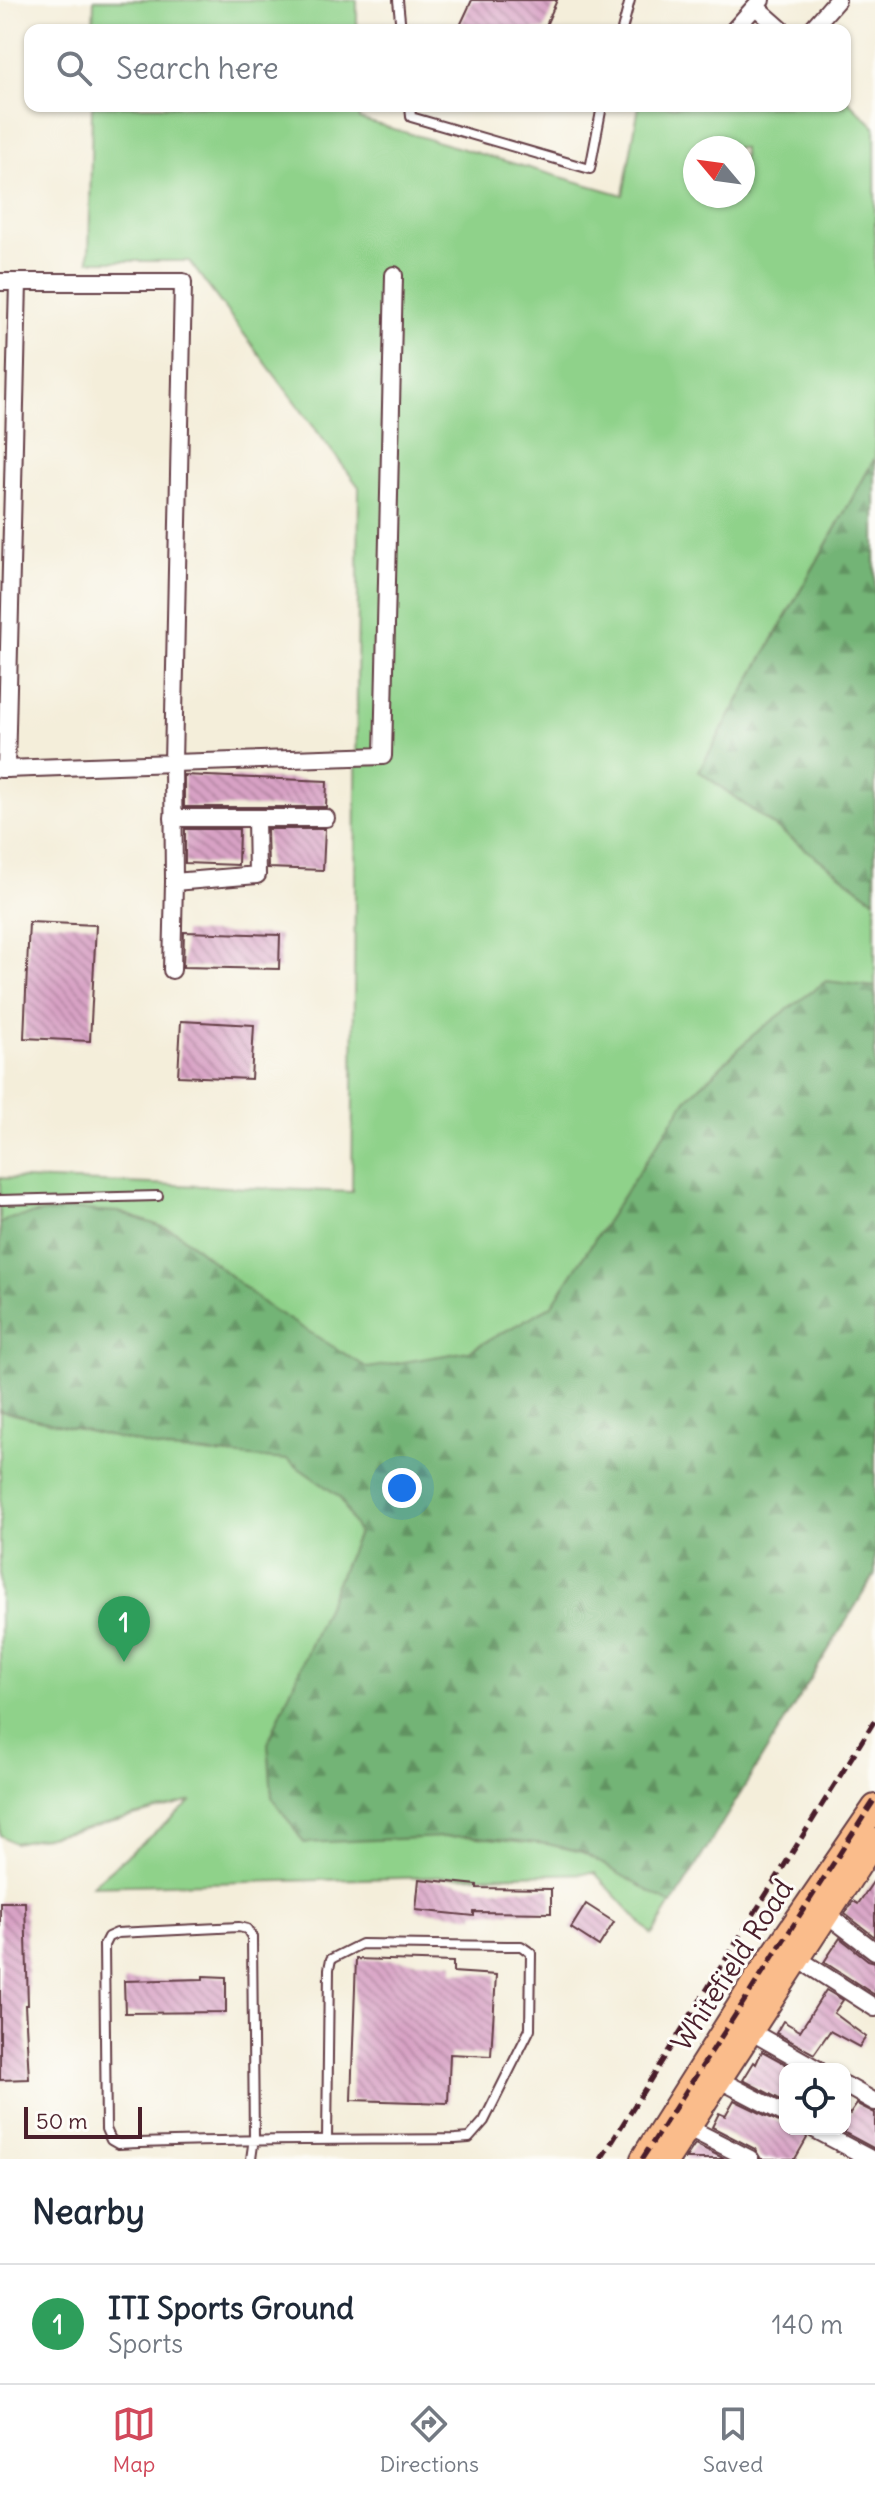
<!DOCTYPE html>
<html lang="en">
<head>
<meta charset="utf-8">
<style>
	:root { --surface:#fff; --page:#f6f6f7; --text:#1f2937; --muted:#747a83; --line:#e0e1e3; --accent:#d1495b }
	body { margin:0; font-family:Delius,sans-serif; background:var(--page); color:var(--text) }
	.controls { position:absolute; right:24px; bottom:24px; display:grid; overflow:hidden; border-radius:16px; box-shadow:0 2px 6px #0004 }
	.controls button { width:72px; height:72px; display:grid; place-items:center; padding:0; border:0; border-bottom:2px solid var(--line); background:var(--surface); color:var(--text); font:40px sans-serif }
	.compass { position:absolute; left:683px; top:136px; width:72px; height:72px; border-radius:50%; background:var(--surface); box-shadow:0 2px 6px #0004; rotate:299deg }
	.scale { position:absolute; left:24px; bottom:20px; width:118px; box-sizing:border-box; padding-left:8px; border:4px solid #4a1f2b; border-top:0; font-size:22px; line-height:28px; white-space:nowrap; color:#4a1f2b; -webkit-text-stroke:6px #fdfcf7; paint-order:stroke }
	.you { position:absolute; left:402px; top:1488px; width:28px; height:28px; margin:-20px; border:6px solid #fff; border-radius:50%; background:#1a73e8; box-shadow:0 0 0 12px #1a73e833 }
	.badge { display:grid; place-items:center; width:52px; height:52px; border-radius:50%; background:var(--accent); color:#fff; font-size:26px; font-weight:700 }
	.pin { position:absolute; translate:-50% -66px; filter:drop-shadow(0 2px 4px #0008) }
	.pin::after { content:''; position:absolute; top:42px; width:28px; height:24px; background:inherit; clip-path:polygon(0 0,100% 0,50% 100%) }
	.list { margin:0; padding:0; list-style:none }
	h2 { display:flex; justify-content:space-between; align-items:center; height:104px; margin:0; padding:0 32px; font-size:34px }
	h2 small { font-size:26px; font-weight:400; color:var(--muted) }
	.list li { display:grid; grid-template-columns:52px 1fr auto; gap:24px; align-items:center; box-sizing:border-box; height:120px; padding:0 32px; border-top:2px solid var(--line) }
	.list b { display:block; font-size:30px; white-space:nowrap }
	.list p { margin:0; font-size:26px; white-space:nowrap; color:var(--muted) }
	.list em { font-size:26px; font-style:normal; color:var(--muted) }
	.icon { flex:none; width:44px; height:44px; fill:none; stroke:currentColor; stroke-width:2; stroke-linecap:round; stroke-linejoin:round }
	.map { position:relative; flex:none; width:875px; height:2159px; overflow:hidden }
	.search { position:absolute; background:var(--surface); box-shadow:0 2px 6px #0004; left:24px; right:24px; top:24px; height:88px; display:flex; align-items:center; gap:20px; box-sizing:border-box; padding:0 28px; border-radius:16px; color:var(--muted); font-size:30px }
	.sheet { height:224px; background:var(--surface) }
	nav { display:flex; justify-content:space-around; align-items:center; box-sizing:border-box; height:112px; border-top:2px solid var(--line); background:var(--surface); font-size:22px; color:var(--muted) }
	nav a { display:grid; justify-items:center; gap:4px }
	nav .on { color:var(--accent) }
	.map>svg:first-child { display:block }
	.green { fill:#8fd28a; stroke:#6c785a; stroke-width:2; fill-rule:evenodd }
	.forest { fill:url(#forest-firs); stroke:#5e6a50; stroke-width:2 }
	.building { fill:url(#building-back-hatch) }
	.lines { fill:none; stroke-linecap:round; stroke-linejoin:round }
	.lane-casing { stroke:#643e45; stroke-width:12 }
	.street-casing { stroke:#643e45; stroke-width:20 }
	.primary-casing { stroke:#643e45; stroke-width:28 }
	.lane { stroke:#fff; stroke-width:8 }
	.street { stroke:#fff; stroke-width:16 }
	.primary { stroke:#fabc8b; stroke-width:24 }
	.rail { stroke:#4a1f2b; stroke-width:5; stroke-dasharray:12 6; stroke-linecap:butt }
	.labels { text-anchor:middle; stroke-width:6; stroke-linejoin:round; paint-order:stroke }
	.street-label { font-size:28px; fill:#4a1f2b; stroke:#fdfcf7 }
</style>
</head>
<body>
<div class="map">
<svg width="875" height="2159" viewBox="0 0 875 2159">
	<defs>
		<pattern id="forest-firs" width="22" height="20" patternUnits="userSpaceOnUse" patternTransform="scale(2)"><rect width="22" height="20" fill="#73b476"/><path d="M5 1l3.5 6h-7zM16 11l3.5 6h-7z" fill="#609261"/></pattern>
		<pattern id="building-back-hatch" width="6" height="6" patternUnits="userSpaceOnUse" patternTransform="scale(2)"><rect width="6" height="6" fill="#d8a2c5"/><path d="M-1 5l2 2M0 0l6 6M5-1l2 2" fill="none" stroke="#b183a0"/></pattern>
	</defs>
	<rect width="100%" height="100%" fill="#fdfcf7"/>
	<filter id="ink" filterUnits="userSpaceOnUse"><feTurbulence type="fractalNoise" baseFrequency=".0125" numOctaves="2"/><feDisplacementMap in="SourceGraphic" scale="16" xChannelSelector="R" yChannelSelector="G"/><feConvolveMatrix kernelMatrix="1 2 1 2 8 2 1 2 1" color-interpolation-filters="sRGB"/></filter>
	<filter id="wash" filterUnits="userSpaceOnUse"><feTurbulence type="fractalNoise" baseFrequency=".006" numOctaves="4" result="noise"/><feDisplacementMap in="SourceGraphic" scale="32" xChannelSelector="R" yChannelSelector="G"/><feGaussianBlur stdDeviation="1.8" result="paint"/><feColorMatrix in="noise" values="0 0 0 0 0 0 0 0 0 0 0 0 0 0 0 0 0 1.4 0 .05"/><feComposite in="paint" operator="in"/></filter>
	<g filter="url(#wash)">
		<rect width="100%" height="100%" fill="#f4eeda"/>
		<!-- green -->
		<g class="green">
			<polygon points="94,0 357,0 357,30 93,30"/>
			<path d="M 845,98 L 875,127 L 875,458 L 699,771 L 875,900 L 875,1574 L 652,1935 L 595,1873 L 91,1886 L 192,1801 L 83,1829 L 14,1843 L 0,1835 L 0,1178 L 352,1192 L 359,487 L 189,261 L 89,261 L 92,106 L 358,106 L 359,119 L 623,195 L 639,106 L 845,106 ZM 695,148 L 743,148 L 743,196 L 695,196 Z"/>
		</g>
		<!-- forest -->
		<g class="forest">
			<polygon points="875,458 875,900 699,771"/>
			<polygon points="826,981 875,987 875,1574 672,1905 582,1852 547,1844 468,1836 304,1843 272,1797 268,1743 358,1533 340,1497 287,1460 169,1450 0,1411 0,1224 8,1219 63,1209 119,1212 177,1232 267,1306 368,1368 469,1351 551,1306 686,1100 753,1035"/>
		</g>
		<g id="blocks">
			<!-- building -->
			<g class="building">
				<polygon points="472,0 557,0 544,30 458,30"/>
				<polygon points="184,775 327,781 326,807 184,807"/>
				<polygon points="185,829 239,829 238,865 185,863"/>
				<polygon points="267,829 325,829 323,870 268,868"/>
				<polygon points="29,922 96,925 90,1041 24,1038"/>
				<polygon points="184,932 280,935 279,969 183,967"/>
				<polygon points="181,1021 254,1025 251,1079 178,1076"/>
				<polygon points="419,1879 477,1885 477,1888 551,1889 551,1913 474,1912 474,1916 416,1910"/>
				<polygon points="875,1879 875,1937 845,1914 853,1901 858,1904"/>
				<polygon points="0,1902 25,1902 28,2005 25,2005 29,2079 0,2080"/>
				<polygon points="586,1904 614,1922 599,1946 571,1928"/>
				<polygon points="840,1938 868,1960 875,1962 875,1995 824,1962"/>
				<polygon points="356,1959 453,1962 453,1972 496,1975 491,2056 450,2054 448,2103 351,2100"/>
				<polygon points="203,1976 226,1977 226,2012 125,2013 124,1981 203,1979"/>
				<polygon points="826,1990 843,2000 834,2013 866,2037 859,2047 830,2031 814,2054 776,2033 783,2021 800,2031"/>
				<polygon points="762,2051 795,2069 785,2069 785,2102 743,2080 754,2062 756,2064"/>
				<polygon points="734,2100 785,2125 785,2129 803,2130 807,2138 795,2159 761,2159 755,2149 712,2127 719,2113 725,2116"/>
				<polygon points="857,2104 875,2113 875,2149 845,2133 845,2111 850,2114"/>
				<polygon points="695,2144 725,2159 685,2159"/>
			</g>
		</g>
	</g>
	<g filter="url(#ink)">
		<use href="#blocks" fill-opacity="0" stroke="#643e45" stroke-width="2"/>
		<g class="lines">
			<defs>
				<g id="lane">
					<polyline points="398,0 401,30"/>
					<polyline points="622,30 630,0"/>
					<polyline points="410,106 411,117 590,169 602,106"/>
					<polyline points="0,1200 158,1196"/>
					<path d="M 251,2159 L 254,2138 L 252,1937 L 247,1929 L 239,1927 L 117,1933 L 108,1937 L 104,1945 L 106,2129 L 111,2140 L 118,2144 C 231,2139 343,2140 455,2139 L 469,2138 L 484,2121 L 530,2029 L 531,1953 L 521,1946 L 507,1946 L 361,1944 L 331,1959 L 329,1969 L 327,2140"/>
				</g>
				<g id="street">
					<polyline points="756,7 782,30"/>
					<polyline points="734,30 761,0"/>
					<polyline points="811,30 837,0"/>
					<polyline points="0,282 183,282 173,763 6,769"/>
					<polyline points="0,769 6,769 18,282"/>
					<polyline points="173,818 326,818"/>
					<polyline points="256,819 257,875 174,882 173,763 383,756 394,275"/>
					<polyline points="172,970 174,882"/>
					<polyline points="825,1913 875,1951"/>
					<polyline points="797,1958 875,2008"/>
					<polyline points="750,2031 817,2069"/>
					<polyline points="718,2079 785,2114"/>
					<polyline points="845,2085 875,2102"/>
					<polyline points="681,2124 750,2159"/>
					<polyline points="814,2129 871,2159"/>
				</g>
				<g id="primary">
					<polyline points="643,2159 754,1983 875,1807"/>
					<polyline points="667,2159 875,1840"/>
				</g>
			</defs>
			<!-- lane casing -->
			<use href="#lane" class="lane-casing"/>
			<!-- street casing -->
			<use href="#street" class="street-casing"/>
			<!-- primary casing -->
			<use href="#primary" class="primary-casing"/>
			<!-- lane -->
			<use href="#lane" class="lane"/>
			<!-- street -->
			<use href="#street" class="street"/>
			<!-- primary -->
			<use href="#primary" class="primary"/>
			<!-- rail -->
			<g class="rail">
				<polyline points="601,2159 875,1720"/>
				<polyline points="642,2159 875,1799"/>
			</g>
		</g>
	</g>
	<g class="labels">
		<!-- street labels -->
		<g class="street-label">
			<text transform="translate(732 1965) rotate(-57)" y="10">Whitefield Road</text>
		</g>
	</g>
</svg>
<div class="controls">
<button><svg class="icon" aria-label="locate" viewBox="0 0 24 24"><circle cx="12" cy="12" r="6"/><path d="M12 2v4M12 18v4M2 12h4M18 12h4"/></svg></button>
</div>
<svg class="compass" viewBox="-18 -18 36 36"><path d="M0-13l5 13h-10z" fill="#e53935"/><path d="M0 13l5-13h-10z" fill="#747a83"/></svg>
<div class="scale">50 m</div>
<div class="you"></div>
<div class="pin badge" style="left:124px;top:1662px;background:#2e9e5b">1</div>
<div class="search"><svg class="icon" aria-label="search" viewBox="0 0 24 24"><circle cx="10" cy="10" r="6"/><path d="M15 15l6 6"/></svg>Search here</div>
</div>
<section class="sheet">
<h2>Nearby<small></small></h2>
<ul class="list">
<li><span class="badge" style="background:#2e9e5b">1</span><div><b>ITI Sports Ground</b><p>Sports</p></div><em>140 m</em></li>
</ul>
</section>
<nav>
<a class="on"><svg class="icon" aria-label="map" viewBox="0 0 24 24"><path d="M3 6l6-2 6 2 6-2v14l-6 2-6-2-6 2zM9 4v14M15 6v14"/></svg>Map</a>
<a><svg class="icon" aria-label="directions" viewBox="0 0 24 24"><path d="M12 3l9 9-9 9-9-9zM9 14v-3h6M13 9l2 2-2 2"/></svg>Directions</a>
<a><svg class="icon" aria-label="saved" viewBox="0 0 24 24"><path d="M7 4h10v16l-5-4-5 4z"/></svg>Saved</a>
</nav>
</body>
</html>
